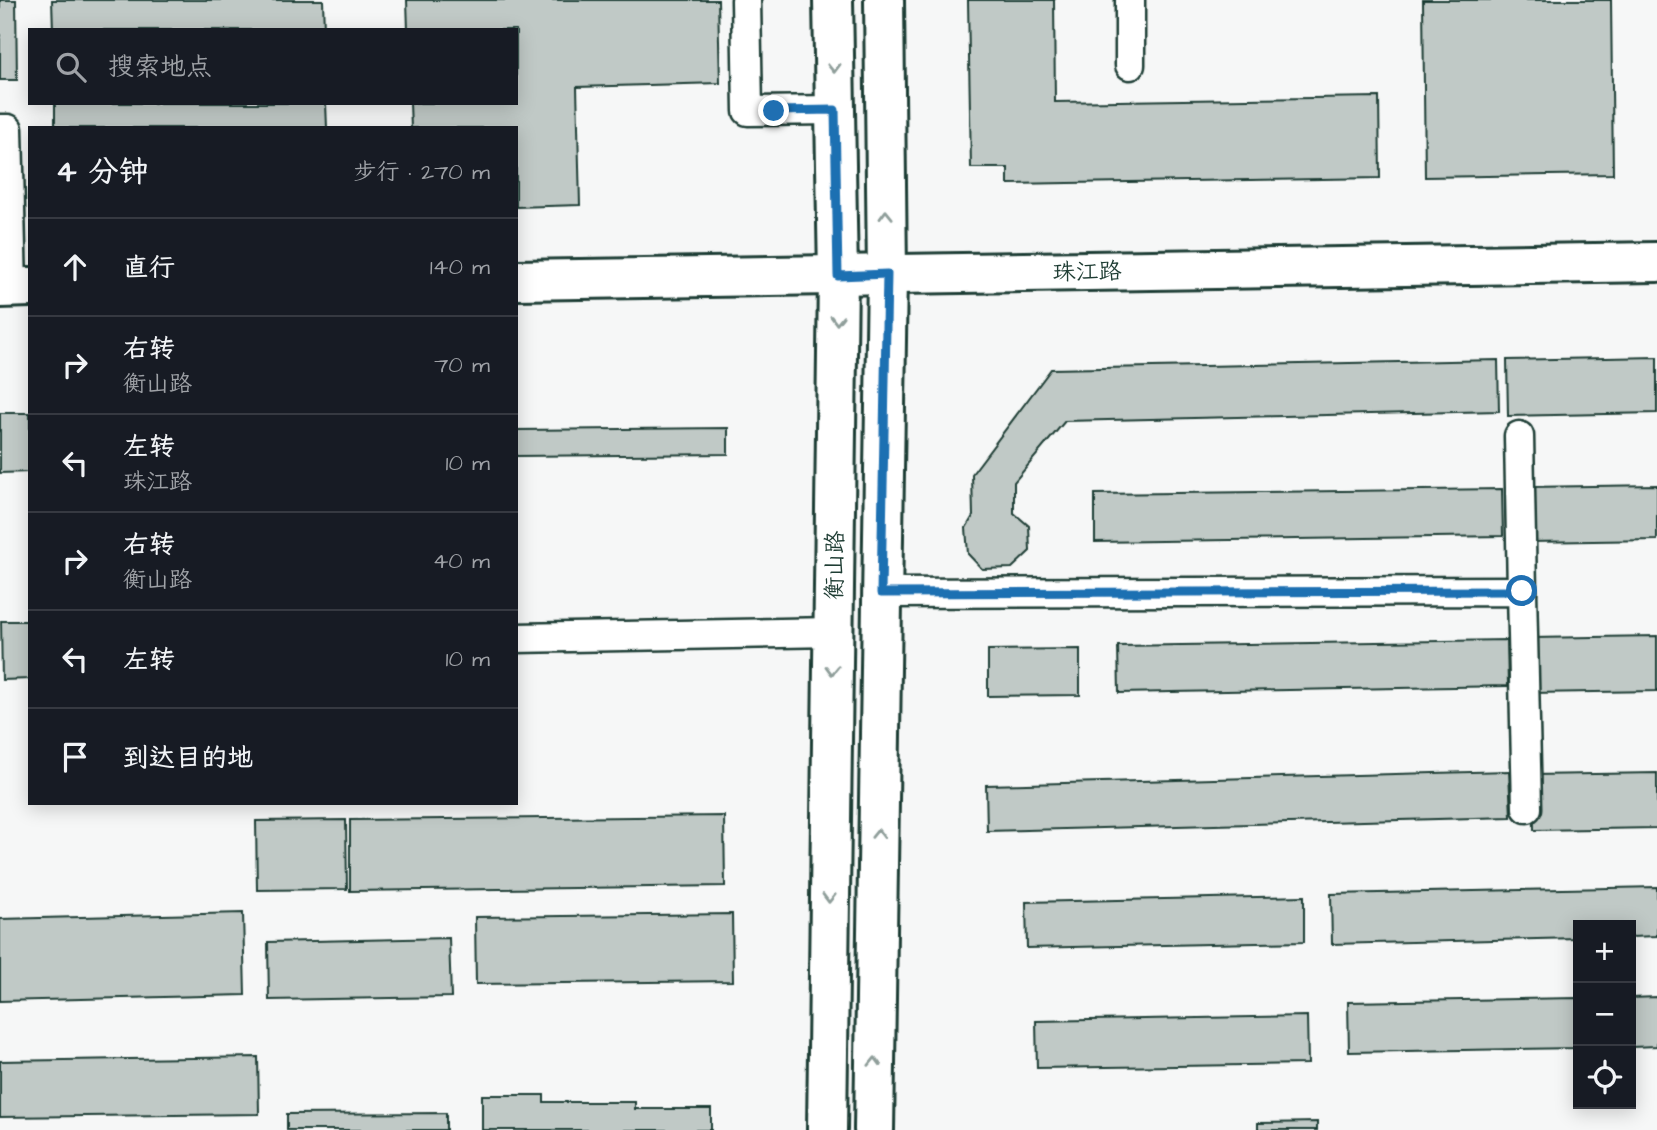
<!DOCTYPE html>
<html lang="zh">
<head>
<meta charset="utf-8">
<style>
	:root { --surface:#171b24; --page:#20242c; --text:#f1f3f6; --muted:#9ea1a6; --line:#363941 }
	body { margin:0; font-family:"Architects Daughter","LXGW WenKai TC",sans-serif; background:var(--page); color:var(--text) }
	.controls { position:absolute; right:21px; bottom:21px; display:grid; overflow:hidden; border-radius:0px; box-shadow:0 4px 18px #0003 }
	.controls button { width:63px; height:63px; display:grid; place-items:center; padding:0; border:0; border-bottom:2px solid var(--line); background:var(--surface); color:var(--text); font:35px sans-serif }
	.stop { position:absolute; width:21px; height:21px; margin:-16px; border:5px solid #1f6fb2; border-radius:50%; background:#fff }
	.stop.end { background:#1f6fb2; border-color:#fff; box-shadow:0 2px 7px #0008 }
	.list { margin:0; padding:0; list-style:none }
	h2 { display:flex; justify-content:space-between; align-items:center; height:91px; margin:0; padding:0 28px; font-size:30px }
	h2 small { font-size:23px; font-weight:400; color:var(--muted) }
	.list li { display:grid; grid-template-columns:46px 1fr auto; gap:21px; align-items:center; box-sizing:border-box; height:98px; padding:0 28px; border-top:2px solid var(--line) }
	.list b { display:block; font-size:26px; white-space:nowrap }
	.list p { margin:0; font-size:23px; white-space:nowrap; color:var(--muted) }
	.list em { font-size:23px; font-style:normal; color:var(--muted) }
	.icon { flex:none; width:38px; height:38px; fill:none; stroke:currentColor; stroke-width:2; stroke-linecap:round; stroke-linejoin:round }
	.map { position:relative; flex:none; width:1657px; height:1130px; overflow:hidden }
	.search { position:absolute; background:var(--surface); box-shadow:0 4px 18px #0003; left:28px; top:28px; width:490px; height:77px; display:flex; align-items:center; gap:18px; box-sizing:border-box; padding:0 24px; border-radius:0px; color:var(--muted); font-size:26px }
	.panel { position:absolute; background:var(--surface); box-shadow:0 4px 18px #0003; left:28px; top:126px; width:490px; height:679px; border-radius:0px }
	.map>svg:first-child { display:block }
	.building { fill:#c0c9c6; stroke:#1f3d34; stroke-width:2 }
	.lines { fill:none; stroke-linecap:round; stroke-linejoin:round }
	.street-casing { stroke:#1f3d34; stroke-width:33 }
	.secondary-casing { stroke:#1f3d34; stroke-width:44 }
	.street { stroke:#fff; stroke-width:28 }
	.secondary { stroke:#fff; stroke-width:38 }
	.oneway { stroke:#8f9e9a }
	.route { stroke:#1f6fb2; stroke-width:9 }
	.labels { text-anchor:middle; stroke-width:5; stroke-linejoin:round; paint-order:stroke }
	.street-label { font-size:23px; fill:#1f3d34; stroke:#fff }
</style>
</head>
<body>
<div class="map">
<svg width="1657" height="1130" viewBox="0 0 1657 1130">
	<rect width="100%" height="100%" fill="#f6f7f7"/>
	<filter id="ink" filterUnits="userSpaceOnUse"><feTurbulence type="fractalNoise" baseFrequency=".0143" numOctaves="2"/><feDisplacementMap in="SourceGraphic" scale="14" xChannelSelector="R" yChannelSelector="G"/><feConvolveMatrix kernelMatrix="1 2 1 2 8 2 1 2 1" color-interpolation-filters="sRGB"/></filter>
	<g filter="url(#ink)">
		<!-- building -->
		<g class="building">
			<polygon points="0,0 16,0 17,80 0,80"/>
			<polygon points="52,0 323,0 324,30 53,30"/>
			<polygon points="407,0 718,0 720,83 577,87 580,205 516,207 516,128 411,128 410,103 516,103 516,30 408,30"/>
			<polygon points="968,0 1054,0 1055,102 1379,97 1380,178 1008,184 1008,168 971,168"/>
			<polygon points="1423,0 1611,0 1613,174 1425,177"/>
			<polygon points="55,103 326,103 327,128 55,128"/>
			<polygon points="1657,357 1657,413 1508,416 1507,360"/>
			<polygon points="1498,360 1499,411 1065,421 1014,482 1014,513 1029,526 1030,551 1012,568 982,569 968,554 966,528 973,516 972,474 1051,369"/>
			<polygon points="0,413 30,413 30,472 0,473"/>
			<polygon points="728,428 728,454 516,456 516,430"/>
			<polygon points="1657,485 1657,540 1529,542 1528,487"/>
			<polygon points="1502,489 1503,536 1095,542 1095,494"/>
			<polygon points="1,621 30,621 30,679 2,680"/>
			<polygon points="1657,636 1657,691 1532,693 1531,638"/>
			<polygon points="1507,640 1508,686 1119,693 1118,646"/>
			<polygon points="1080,649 1080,695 988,696 988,650"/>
			<polygon points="1509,771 1511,817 987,831 986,785"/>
			<polygon points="1657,773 1657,828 1534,830 1533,775"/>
			<polygon points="724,816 725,886 350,891 350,820"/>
			<polygon points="346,820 347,889 257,890 256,821"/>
			<polygon points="1657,887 1657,936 1631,937 1631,925 1578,925 1578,938 1332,944 1331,894"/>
			<polygon points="1304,896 1304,942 1027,948 1026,902"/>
			<polygon points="243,913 245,995 0,1001 0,919"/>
			<polygon points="732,914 733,981 476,984 475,917"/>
			<polygon points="449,938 451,997 269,1000 268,942"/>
			<polygon points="1657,997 1657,1046 1631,1047 1631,998"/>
			<polygon points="1578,998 1578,1048 1349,1052 1348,1002"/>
			<polygon points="1307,1016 1308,1064 1037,1068 1036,1021"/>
			<polygon points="258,1057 259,1114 0,1117 0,1061"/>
			<polygon points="482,1095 544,1095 544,1102 635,1102 635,1109 711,1109 711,1130 482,1130"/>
			<polygon points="446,1113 446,1130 287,1130 287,1114"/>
			<polygon points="1317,1122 1317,1130 1258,1130 1258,1123"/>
		</g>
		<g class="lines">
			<defs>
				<g id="street">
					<polyline points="746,0 748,111 835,110"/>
					<polyline points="1130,0 1130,65"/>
					<polyline points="0,129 8,129 12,287"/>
					<polyline points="1519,436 1522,591"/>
					<polyline points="881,593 1522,591 1527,808"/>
					<polyline points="516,638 833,632"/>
				</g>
				<g id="secondary">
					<polyline points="516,280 1657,262"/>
					<polyline points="0,288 30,287"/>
					<polyline points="827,1130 838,276 833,0"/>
					<polyline points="874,1130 887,274 884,0"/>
				</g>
			</defs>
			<!-- street casing -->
			<use href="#street" class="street-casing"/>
			<!-- secondary casing -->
			<use href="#secondary" class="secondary-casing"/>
			<!-- street -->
			<use href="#street" class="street"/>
			<!-- secondary -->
			<use href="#secondary" class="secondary"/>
		</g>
		<!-- one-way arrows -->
		<defs><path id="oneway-chevron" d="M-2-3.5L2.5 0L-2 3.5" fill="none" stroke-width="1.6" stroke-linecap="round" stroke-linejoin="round" transform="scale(1.75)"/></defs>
		<g class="oneway">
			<use href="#oneway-chevron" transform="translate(834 68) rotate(89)"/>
			<use href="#oneway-chevron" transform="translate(886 215) rotate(-91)"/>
			<use href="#oneway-chevron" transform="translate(837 320) rotate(91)"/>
			<use href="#oneway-chevron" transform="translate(832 670) rotate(91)"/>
			<use href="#oneway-chevron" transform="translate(878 834) rotate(-89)"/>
			<use href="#oneway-chevron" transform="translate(829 898) rotate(91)"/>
			<use href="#oneway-chevron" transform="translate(875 1062) rotate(-89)"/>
		</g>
	</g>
	<g class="lines" filter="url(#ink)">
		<!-- route -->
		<polyline class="route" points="774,111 835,110 838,276 887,274 881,593 1522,591"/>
	</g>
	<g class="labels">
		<!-- street labels -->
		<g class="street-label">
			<text transform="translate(1087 271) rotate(-1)" y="8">珠江路</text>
			<text transform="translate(834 565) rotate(-89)" y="8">衡山路</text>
		</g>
	</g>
</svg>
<div class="controls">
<button>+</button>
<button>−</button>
<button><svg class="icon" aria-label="locate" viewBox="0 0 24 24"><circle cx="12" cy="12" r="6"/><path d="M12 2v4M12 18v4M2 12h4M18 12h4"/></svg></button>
</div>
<div class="stop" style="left:1522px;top:591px"></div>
<div class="stop end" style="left:774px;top:111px"></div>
<div class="search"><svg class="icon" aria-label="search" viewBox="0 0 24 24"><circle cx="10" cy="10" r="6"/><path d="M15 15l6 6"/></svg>搜索地点</div>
<section class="panel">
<h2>4 分钟<small>步行 · 270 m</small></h2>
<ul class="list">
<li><svg class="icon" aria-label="ahead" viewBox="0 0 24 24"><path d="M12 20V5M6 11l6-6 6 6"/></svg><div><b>直行</b></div><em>140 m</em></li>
<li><svg class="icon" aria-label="right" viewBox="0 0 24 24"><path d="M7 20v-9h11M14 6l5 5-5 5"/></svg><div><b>右转</b><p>衡山路</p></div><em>70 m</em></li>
<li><svg class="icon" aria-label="left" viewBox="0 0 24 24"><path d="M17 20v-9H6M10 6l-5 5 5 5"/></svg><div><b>左转</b><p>珠江路</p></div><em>10 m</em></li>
<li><svg class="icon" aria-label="right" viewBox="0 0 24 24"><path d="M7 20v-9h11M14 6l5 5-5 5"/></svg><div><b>右转</b><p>衡山路</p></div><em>40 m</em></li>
<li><svg class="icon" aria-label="left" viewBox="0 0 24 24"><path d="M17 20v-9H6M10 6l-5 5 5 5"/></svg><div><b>左转</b></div><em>10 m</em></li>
<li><svg class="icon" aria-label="arrive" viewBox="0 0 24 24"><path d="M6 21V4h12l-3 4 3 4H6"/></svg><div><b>到达目的地</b></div></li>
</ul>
</section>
</div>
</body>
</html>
